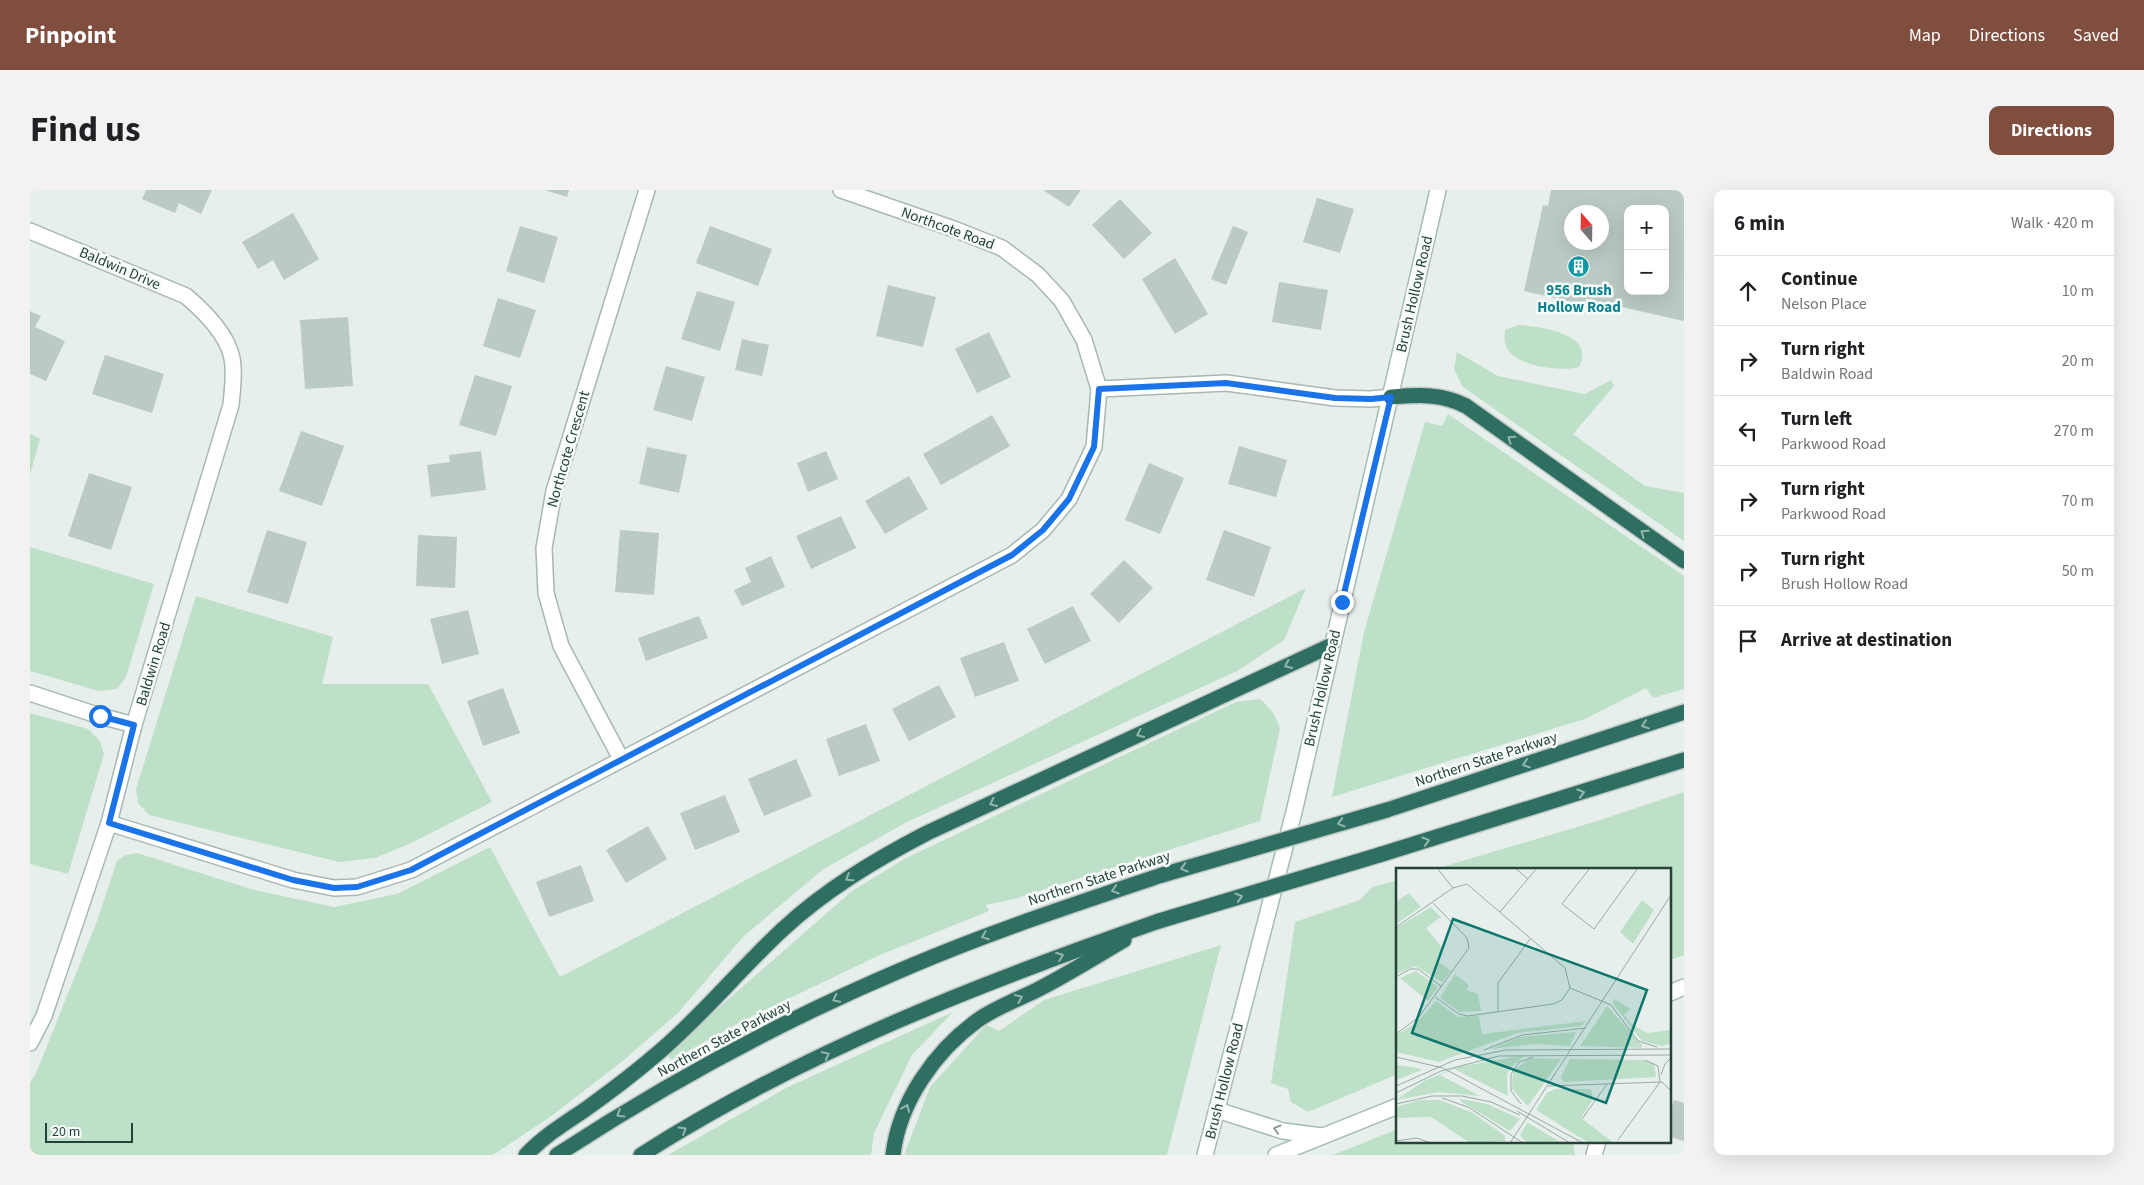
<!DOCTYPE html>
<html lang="en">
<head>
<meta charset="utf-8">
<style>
	:root { --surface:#fff; --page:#f2f2f2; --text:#202124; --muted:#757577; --line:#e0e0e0; --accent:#7f4e3f }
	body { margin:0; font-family:"Source Sans 3",sans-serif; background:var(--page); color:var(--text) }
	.controls { position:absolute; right:15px; top:15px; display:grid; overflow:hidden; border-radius:10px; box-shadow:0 5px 20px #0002 }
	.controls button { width:45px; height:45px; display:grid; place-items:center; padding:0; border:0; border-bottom:1px solid var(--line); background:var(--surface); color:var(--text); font:25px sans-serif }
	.compass { position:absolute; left:1534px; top:15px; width:45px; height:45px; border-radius:50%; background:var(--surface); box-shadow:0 5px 20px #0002; rotate:340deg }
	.scale { position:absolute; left:15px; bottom:12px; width:88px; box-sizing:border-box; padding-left:5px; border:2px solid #24423a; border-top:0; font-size:14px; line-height:18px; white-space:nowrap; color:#24423a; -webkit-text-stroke:4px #f7fbf9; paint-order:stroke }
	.stop { position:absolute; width:15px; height:15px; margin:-11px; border:4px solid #1a73e8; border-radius:50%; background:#fff }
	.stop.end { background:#1a73e8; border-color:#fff; box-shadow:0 1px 5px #0008 }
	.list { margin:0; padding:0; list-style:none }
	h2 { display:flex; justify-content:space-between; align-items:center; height:65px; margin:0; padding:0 20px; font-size:21px }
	h2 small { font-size:16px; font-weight:400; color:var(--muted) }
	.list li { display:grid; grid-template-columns:32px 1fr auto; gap:15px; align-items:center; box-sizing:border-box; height:70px; padding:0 20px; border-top:1px solid var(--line) }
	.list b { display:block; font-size:19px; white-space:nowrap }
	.list p { margin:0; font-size:16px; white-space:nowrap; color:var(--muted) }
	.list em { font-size:16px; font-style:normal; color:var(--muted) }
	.icon { flex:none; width:28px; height:28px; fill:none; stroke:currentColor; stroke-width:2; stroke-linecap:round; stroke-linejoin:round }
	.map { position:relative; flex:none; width:1654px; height:965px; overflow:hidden; border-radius:10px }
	header { display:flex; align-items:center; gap:30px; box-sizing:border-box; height:70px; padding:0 25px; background:var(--accent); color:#fff }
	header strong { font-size:24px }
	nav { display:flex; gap:28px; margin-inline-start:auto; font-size:18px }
	.intro { display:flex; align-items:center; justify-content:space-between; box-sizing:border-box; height:120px; padding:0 30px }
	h1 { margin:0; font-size:35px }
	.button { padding:12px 22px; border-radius:10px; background:var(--accent); color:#fff; font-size:18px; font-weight:700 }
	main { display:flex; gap:30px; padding:0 30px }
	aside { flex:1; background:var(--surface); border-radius:10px; box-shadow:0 5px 20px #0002 }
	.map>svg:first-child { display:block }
	.green { fill:#bfe0c8 }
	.building { fill:#bbcac4; fill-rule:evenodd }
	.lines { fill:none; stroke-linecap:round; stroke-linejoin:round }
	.street-casing { stroke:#a8b8b2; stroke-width:18 }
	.secondary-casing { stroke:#a4bbb3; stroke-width:18 }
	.highway-casing { stroke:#c2cac8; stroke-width:18 }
	.street { stroke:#fff; stroke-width:15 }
	.secondary { stroke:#fff; stroke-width:15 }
	.highway { stroke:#2f6f62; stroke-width:15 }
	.highway-bridge-casing { stroke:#c2cac8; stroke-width:18; stroke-linecap:butt }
	.highway-bridge { stroke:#2f6f62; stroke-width:15 }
	.oneway { stroke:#93b5ae }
	.oneway2 { stroke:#92a09c }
	.route { stroke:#1a73e8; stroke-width:6 }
	.labels { text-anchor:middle; stroke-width:5; stroke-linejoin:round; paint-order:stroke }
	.street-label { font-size:15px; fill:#24423a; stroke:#f7fbf9 }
	.culture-label { font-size:15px; font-weight:bold; fill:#0d838f; stroke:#f7fbf9 }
	.inset-road { fill:none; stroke:#98aaa4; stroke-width:1 }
	.view { fill:#0f766e; fill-opacity:0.15; stroke:#0f766e; stroke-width:2.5 }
	.inset-edge { fill:none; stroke:#24423a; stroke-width:2.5 }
</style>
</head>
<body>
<header>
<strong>Pinpoint</strong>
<nav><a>Map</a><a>Directions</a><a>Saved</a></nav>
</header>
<div class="intro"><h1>Find us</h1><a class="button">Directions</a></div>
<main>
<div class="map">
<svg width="1654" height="965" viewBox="0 0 1654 965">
	<rect width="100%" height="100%" fill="#e6efeb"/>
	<!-- green -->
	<g class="green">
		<path d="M 1488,135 C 1510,136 1567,144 1549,177 C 1531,182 1490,177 1478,160 C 1474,154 1474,147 1475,140 Z"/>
		<polygon points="1427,162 1468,186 1555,204 1581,190 1584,196 1543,244 1615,296 1654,303 1654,351 1433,197 1424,179"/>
		<polygon points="1418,224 1654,386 1654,499 1623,508 1616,498 1555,529 1302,607 1334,442 1395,232 1412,236"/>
		<polygon points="0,244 10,249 0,285"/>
		<polygon points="0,357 124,394 96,487 87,499 69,501 0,481"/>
		<polygon points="1276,398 1254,450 1207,481 875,633 792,680 713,747 648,823 594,870 520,927 463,965 0,965 0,893 7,881 67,731 87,671 95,665 107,663 221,699 304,717 367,704 460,657 530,787"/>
		<polygon points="166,406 303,447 292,494 398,494 462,612 379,654 345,668 309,672 119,625 108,613 106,599"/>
		<path d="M 1230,509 C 1241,519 1246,525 1250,539 L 1230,631 L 984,709 L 956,715 L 959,721 L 850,765 L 716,829 L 642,870 L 636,864 L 822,701 L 876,668 L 1206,512 Z"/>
		<polygon points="0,523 58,539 70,551 74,564 38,684 0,674"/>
		<polygon points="1654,602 1654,765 1640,770 1640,679 1405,679 1567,631"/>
		<polygon points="1368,690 1368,884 1278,922 1261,912 1258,899 1241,893 1265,732 1330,710 1342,697"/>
		<polygon points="1191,755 1137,965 874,965 900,897 956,835 969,841 1014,810"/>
		<polygon points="923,822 882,865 844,943 841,965 638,965 758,897"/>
		<polygon points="1368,939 1368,951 1543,951 1545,965 1303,965"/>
	</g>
	<!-- building -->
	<g class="building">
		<polygon points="116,0 182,0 171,24 149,13 145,23 112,9"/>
		<polygon points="515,0 539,0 537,7"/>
		<polygon points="1013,0 1051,0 1039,17"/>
		<path d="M 1521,0 L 1654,0 L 1654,131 L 1556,109 L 1555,115 L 1494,101 L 1513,15 L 1518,16 ZM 1598,19 L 1635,19 L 1635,101 L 1598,101 ZM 1542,22 L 1572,22 L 1572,52 L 1542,52 Z"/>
		<polygon points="1287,8 1324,19 1310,63 1273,52"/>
		<polygon points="1090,9 1122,43 1094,69 1062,35"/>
		<polygon points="263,23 289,69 254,90 243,70 228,79 212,52"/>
		<polygon points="490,36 528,47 514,93 476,81"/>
		<polygon points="680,36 742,59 728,96 666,73"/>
		<polygon points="1203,36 1218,42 1196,95 1181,89"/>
		<polygon points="1145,68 1178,124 1145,144 1112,89"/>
		<polygon points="1249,92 1298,100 1291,140 1242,132"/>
		<polygon points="858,95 906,107 893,157 846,146"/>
		<polygon points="667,101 705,112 690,161 651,149"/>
		<polygon points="468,108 506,120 490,168 453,156"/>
		<polygon points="0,121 11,126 5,137 35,151 16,191 0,184"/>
		<polygon points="318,127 323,196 275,199 270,130"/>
		<polygon points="959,142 981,187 947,203 925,159"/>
		<polygon points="712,149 739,155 732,186 705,180"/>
		<polygon points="75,165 134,184 122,223 62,204"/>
		<polygon points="636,176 675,187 662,231 623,220"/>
		<polygon points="445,185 482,196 466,246 429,235"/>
		<polygon points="962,225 980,256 911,295 893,264"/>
		<polygon points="271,241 314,256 292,316 249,301"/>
		<polygon points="1209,256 1257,270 1246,307 1198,294"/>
		<polygon points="617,257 657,265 649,303 609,294"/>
		<polygon points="451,261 456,300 401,307 397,275 420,272 419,265"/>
		<polygon points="796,261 808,289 778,302 767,273"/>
		<polygon points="1119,273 1154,288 1130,344 1095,330"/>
		<polygon points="59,283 102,297 81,360 38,346"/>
		<polygon points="879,286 898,319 855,344 835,311"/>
		<polygon points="811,326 826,358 781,379 766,346"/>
		<polygon points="237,340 277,352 258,414 217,402"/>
		<polygon points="590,340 629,343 624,405 585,402"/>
		<polygon points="1194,340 1241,357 1224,407 1176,390"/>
		<polygon points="388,345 427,347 425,398 386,396"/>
		<polygon points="741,366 755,397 712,416 704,400 721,392 715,378"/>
		<polygon points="1094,370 1123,398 1089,433 1060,404"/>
		<polygon points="1043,416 1061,451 1015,474 997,439"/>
		<polygon points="438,420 449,464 412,474 400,429"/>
		<polygon points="669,426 678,448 616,471 608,448"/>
		<polygon points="974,452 989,491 945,507 930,468"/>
		<polygon points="909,495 926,527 879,551 862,519"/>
		<polygon points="473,498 490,543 453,556 437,511"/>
		<polygon points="836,534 850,571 809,586 796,549"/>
		<polygon points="766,569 782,606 734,626 718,589"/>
		<polygon points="695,605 710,642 665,660 650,623"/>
		<polygon points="618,636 637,669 596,693 576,660"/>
		<polygon points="551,675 564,711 519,727 506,692"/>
		<polygon points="1644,910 1654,913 1654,951 1640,947 1640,923"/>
	</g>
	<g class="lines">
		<defs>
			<g id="street">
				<polyline points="811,0 924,39 972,58 1008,85 1032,111 1054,150 1069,199"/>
				<path d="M 0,41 L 156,106 C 175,122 202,149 203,176 C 204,189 202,203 201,215 L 104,535 L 79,633 L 14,826 L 0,853"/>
				<polyline points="0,503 70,526 104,535"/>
				<polyline points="591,569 531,456 516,403 514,358 524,301 617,0"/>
				<polyline points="79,633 263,690 304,698 327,697 381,680 982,365 1013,340 1039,309 1064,257 1069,199 1197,193 1305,208 1341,209 1361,207"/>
				<polyline points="1564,965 1568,951"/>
			</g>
			<g id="secondary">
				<polyline points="1640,803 1654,797"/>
				<polyline points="1187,920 1253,941 1292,946"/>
				<polyline points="1175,965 1264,622 1408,0"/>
				<polyline points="1246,965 1368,916"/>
			</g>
			<g id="highway">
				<path d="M 1361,207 C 1388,205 1411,203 1436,216 L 1654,371"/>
				<polyline points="1357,620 1654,522"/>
				<polyline points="1349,665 1654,570"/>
				<path d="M 496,965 C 514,946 535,933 556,919 C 581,901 605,883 628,863 C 673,825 709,780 752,740 C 795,700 845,670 897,643 L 1302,455"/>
				<path d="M 527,965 C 637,893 755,829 876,778 C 960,742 1045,714 1132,685"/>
				<path d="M 611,965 C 771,863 950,793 1129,731"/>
				<path d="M 863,965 C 869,912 905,861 948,830 C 965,818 986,810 1005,801 C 1035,786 1065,767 1094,750"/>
			</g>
		</defs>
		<!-- street casing -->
		<use href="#street" class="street-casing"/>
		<!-- secondary casing -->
		<use href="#secondary" class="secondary-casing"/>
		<!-- highway casing -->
		<use href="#highway" class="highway-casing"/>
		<!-- street -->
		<use href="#street" class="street"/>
		<!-- secondary -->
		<use href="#secondary" class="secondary"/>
		<!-- highway -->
		<use href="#highway" class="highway"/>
		<defs>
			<g id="highway-bridge">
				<polyline points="1132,685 1357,620"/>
				<polyline points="1129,731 1349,665"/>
			</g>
		</defs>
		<!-- highway-bridge casing -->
		<use href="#highway-bridge" class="highway-bridge-casing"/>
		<!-- highway-bridge -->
		<use href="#highway-bridge" class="highway-bridge"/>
	</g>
	<!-- one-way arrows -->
	<defs><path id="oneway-chevron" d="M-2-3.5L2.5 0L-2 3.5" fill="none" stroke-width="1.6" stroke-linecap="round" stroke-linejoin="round" transform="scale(1.25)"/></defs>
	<g class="oneway">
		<use href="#oneway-chevron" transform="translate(1481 249) rotate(-145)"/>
		<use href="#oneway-chevron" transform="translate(1614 343) rotate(-145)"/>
		<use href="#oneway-chevron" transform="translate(1258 475) rotate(155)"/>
		<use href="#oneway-chevron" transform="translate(1615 535) rotate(162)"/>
		<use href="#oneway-chevron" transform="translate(1110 544) rotate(155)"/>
		<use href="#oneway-chevron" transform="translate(1496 574) rotate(162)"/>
		<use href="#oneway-chevron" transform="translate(1551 603) rotate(-17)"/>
		<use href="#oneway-chevron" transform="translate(963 613) rotate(155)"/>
		<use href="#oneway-chevron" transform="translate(1311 633) rotate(164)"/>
		<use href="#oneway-chevron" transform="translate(1396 651) rotate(-17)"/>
		<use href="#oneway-chevron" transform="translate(1154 678) rotate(164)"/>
		<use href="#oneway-chevron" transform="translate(819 688) rotate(147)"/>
		<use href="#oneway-chevron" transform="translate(1085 700) rotate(162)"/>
		<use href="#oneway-chevron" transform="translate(1209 707) rotate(-17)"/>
		<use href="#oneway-chevron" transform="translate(955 746) rotate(159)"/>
		<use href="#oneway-chevron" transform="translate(1030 766) rotate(-20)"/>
		<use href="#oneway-chevron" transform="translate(989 808) rotate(-24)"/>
		<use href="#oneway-chevron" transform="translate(806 809) rotate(154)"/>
		<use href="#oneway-chevron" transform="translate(796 865) rotate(-26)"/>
		<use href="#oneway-chevron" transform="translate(876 918) rotate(-67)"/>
		<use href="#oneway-chevron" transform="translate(590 924) rotate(148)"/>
		<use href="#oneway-chevron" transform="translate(653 940) rotate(-31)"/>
	</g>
	<use class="oneway2" href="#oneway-chevron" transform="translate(1247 939) rotate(-164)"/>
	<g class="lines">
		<!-- route -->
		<polyline class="route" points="70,526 104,535 79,633 263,690 304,698 327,697 381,680 982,365 1013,340 1039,309 1064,257 1069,199 1196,193 1305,208 1341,209 1361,207 1312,412"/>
	</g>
	<!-- icons -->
	<defs>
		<symbol id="building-disc" viewBox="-11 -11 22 22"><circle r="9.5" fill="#0f9aa8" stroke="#f7fbf9"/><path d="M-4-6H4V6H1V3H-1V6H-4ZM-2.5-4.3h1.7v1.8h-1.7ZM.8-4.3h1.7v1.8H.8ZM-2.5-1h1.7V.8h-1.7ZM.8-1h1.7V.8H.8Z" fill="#fff"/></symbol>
	</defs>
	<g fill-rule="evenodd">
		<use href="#building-disc" x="1536" y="64" width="25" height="25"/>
	</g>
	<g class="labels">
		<!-- street labels -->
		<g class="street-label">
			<text transform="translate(918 38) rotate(20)" y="5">Northcote Road</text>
			<text transform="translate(90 78) rotate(23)" y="5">Baldwin Drive</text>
			<text transform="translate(1384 104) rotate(-77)" y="5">Brush Hollow Road</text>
			<text transform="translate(538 259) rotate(-74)" y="5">Northcote Crescent</text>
			<text transform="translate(123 474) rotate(-73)" y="5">Baldwin Road</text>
			<text transform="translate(1292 498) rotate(-77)" y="5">Brush Hollow Road</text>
			<text transform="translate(1456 569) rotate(-18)" y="5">Northern State Parkway</text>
			<text transform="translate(1069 688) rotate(-18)" y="5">Northern State Parkway</text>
			<text transform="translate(694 848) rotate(-28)" y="5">Northern State Parkway</text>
			<text transform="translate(1194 891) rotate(-76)" y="5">Brush Hollow Road</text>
		</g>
		<!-- culture labels -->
		<g class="culture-label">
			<text x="1549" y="105">956 Brush<tspan x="1549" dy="17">Hollow Road</tspan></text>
		</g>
	</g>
	<!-- overview -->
	<g transform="translate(1366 678)">
		<rect width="275" height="275" fill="#e6efeb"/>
		<path d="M 13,25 L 25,39 L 0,56 L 0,34 ZM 246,32 L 258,42 L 237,76 L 224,64 ZM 35,39 L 45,49 L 30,60 L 47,81 L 40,92 L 55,103 L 46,114 L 19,98 L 0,106 L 0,60 ZM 20,103 L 42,119 L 32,133 L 4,110 ZM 59,106 L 73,117 L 70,122 L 82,126 L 85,143 L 64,144 L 44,130 ZM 218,131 L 235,141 L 228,146 L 234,155 L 251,165 L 275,162 L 275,176 L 265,178 L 246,173 L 217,136 ZM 40,133 L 62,149 L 83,148 L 86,166 L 190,153 L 185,158 L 121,165 L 43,194 L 0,184 L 0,167 L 20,155 ZM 211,138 L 246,177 L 245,180 L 184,178 ZM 180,164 L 174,178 L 139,176 L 95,181 L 123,169 ZM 130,187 L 116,198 L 111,206 L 112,228 L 58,201 L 44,207 L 84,228 L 43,224 L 0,232 L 28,213 L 61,199 ZM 133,190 L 165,191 L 132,238 L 116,221 L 117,203 ZM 174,191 L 248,192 L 258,195 L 260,209 L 168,214 L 165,209 ZM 0,197 L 22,200 L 26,202 L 0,212 ZM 159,221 L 195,221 L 197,231 L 185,250 L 218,275 L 193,275 L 140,242 L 151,225 ZM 65,231 L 91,236 L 124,251 L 114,263 L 64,233 ZM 24,232 L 44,232 L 77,245 L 109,268 L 109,273 L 74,275 L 35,249 L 0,250 L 0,239 ZM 131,255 L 134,256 L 166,275 L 131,275 L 124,267 Z" fill="#bfe0c8"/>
		<path class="inset-road" d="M 41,0 L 57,20M 119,0 L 132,11M 194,0 L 166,36 L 198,61 L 242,0M 104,44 L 141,0M 0,59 L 57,20 L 71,16 L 169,100 L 174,120M 0,109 L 14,101 L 22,101 L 46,119M 39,129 L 63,146 L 72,148 L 157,136 L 166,132 L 174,120 L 208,134M 208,134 L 215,137 L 242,173 L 261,179M 102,144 L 102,115 L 134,71M 0,166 L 23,149 L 73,80 L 71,70 L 37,35M 88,182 L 126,167 L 190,160M 0,189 L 47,200 L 187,275M 249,192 L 262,198 L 264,214M 265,207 L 269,196 L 275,190M 0,218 L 59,192 L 110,182 L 275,181M 152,218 L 266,214 L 275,223M 0,225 L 45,203 L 103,188 L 275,187M 46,230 L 72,239 L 127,275M 0,236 L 36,228 L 66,228 L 95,234 L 124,247M 125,236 L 115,223 L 115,206 L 123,194 L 137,189M 121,243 L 174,275M 186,251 L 211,216M 222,272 L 264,214M 0,273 L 21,270 L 35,275M 114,275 L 275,27"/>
		<path class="view" d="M 57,51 L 251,122 L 210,235 L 16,165 Z"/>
		<rect width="275" height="275" class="inset-edge"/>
	</g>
</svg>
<div class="controls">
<button>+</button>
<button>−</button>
</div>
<svg class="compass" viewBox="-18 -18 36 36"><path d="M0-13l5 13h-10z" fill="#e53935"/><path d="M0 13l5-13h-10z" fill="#757577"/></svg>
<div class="scale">20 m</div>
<div class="stop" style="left:70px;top:526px"></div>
<div class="stop end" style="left:1312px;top:412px"></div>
</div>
<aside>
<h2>6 min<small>Walk · 420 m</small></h2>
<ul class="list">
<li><svg class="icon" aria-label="ahead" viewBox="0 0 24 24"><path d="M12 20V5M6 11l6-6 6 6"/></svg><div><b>Continue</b><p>Nelson Place</p></div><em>10 m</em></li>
<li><svg class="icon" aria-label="right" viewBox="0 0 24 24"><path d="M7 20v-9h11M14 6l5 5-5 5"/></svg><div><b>Turn right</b><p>Baldwin Road</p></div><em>20 m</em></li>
<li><svg class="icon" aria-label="left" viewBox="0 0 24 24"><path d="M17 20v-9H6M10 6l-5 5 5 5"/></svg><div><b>Turn left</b><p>Parkwood Road</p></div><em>270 m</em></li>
<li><svg class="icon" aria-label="right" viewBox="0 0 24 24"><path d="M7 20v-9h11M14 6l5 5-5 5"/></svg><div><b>Turn right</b><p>Parkwood Road</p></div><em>70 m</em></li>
<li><svg class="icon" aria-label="right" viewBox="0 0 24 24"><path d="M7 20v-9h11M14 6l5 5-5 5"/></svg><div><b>Turn right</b><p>Brush Hollow Road</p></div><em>50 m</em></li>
<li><svg class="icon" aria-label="arrive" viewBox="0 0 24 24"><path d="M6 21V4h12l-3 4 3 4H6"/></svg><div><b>Arrive at destination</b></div></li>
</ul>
</aside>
</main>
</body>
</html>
